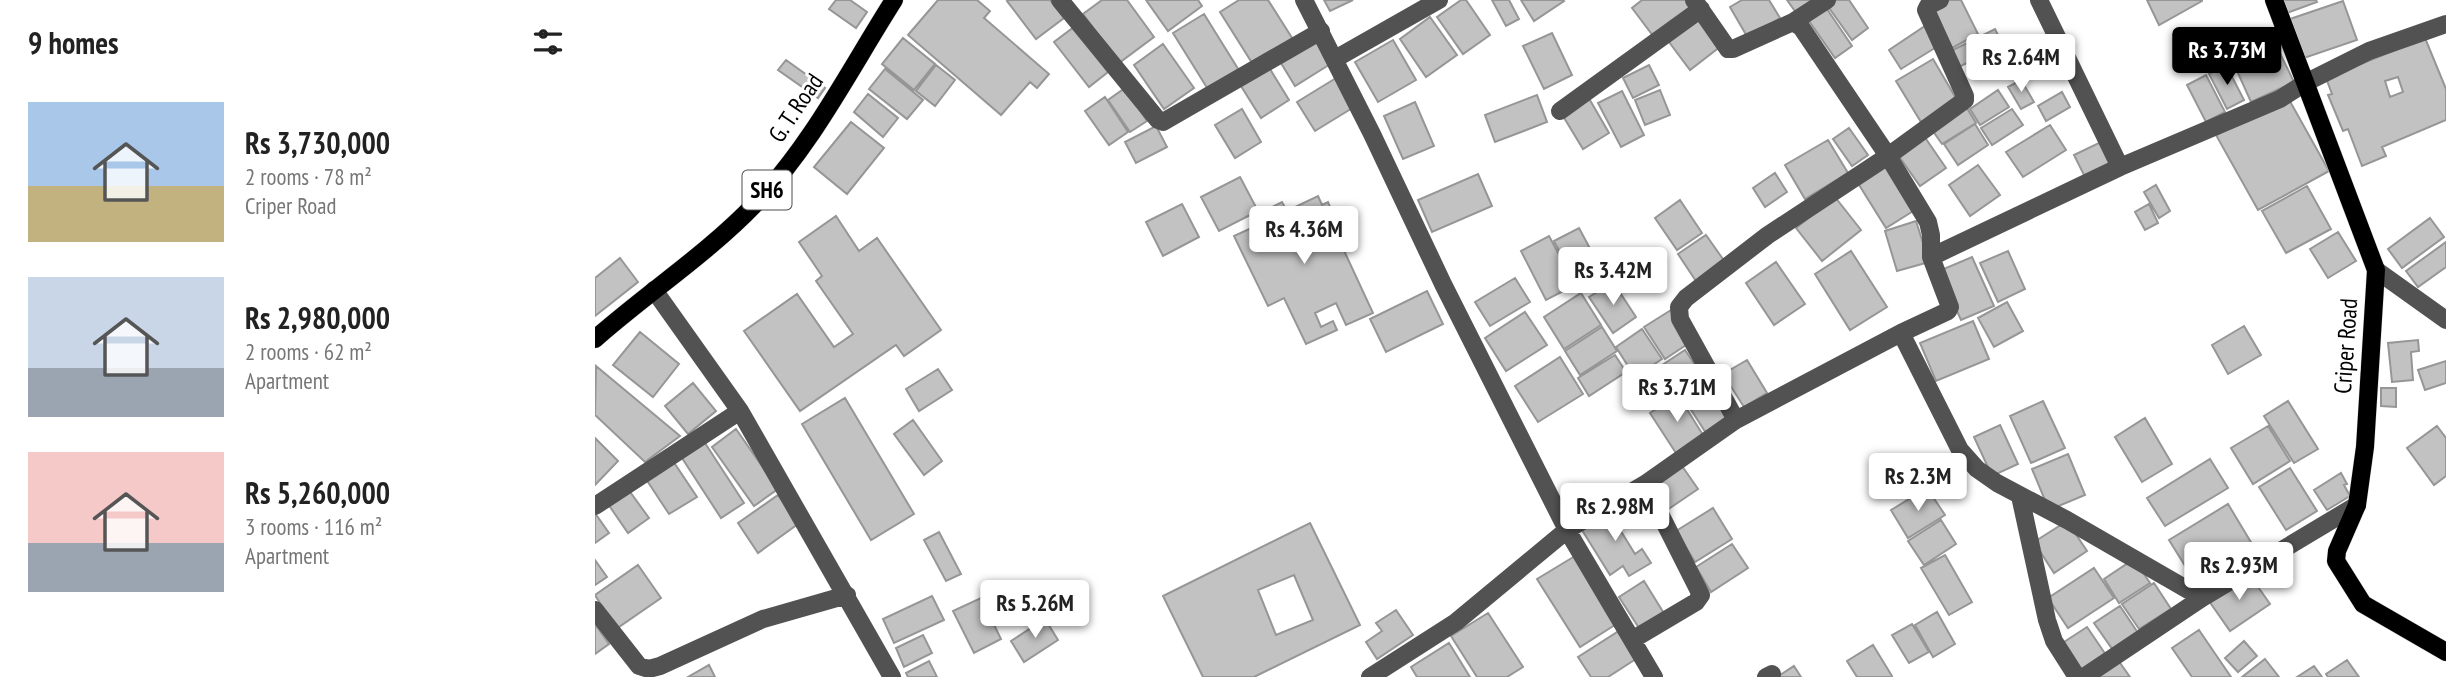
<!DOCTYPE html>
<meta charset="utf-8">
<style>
:root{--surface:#fff;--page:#f2f2f2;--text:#222;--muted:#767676;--accent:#000}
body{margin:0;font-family:"PT Sans Narrow",sans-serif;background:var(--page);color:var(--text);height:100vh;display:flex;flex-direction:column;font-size:26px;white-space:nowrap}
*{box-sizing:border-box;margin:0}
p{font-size:23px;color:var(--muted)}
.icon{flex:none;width:38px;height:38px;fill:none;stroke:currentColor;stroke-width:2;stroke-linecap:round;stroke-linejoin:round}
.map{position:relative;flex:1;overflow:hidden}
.drawer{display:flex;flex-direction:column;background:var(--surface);width:595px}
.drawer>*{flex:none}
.price{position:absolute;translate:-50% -60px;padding:0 16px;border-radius:7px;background:#fff;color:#222;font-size:23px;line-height:46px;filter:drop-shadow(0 2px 4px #0008)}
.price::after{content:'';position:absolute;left:50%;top:42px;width:21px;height:16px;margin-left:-10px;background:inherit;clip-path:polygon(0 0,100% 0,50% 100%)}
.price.active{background:var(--accent);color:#fff}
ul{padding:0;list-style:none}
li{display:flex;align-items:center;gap:21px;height:175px;padding:0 28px}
li span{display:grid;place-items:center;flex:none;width:196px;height:140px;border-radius:0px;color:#555}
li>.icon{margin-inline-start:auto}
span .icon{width:84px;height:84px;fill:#fffc;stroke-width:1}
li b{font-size:30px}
h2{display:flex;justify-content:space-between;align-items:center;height:84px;padding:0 28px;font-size:30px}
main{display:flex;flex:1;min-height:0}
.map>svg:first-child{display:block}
</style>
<main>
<section class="drawer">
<h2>9 homes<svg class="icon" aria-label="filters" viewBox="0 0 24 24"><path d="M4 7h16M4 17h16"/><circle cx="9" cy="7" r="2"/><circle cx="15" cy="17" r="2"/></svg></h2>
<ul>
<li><span style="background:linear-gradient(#a9c7e8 60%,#c2b280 0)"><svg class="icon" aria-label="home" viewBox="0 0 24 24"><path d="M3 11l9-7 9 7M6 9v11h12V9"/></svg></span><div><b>Rs 3,730,000</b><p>2 rooms · 78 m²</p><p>Criper Road</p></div></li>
<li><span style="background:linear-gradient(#c9d6e8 65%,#9aa5b1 0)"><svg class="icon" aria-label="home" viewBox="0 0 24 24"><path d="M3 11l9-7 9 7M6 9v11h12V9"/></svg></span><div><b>Rs 2,980,000</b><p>2 rooms · 62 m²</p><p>Apartment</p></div></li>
<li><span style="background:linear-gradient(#f6c9c9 65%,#9aa5b1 0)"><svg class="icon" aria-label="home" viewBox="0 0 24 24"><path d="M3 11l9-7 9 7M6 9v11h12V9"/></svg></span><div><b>Rs 5,260,000</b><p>3 rooms · 116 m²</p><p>Apartment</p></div></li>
</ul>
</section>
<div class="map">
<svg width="1851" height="677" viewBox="0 0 1851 677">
<rect width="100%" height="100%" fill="#fff"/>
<path fill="#c2c2c2" stroke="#969696" stroke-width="2" fill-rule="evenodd" d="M241,0H255L272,12L261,28L234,9Z
M343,0H382L395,11L389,18L454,74L442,88L435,82L406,115L313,35Z
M414,0H455L469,18L441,39L412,1Z
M507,0H532L559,37L524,63L488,14Z
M551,0H603L607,6L573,31Z
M644,0H673L699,41L659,66L625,12Z
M729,0H758L735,11Z
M866,0H871L895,35L868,54L842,17Z
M897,0H914L924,19L911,26Z
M926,0H968L969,1L939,21Z
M1047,0H1091L1097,9L1059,37L1037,8Z
M1147,0H1174L1185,18L1153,38L1135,7Z
M1192,0H1223L1202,14Z
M1240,0H1254L1273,28L1257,40L1232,5Z
M1349,0H1366L1383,34L1357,48L1337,6Z
M1552,0H1607V1L1564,25Z
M1687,0H1721L1722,2L1692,13Z
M1748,1L1762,40L1706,59L1692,20Z
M1232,9L1257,46L1240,58L1214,21Z
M609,14L645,72L614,91L578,33Z
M1102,14L1126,46L1095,70L1071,38Z
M835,17L862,55L831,77L805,39Z
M1330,26L1343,46L1306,69L1294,50Z
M479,27L513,72L494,87L459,42Z
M1400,29L1408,45L1364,67L1356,51Z
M957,33L977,75L949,89L928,46Z
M308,38L340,64L319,90L287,64Z
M1830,38L1851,89V120L1787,147L1791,156L1767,166L1753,129L1748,131L1733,95L1737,94L1731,78ZM1803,77L1808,92L1795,97L1790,81Z
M723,40L737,63L700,86L686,63Z
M798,40L821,80L783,102L760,62Z
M1680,43L1699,82L1656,102L1638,62Z
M568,44L599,88L569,109L539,65Z
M1410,48L1419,61L1400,75L1396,69L1405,63L1399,56Z
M1338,59L1362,100L1326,122L1301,81Z
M191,60L230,88L223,98L183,70Z
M341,65L360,80L340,106L321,91Z
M1054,65L1064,85L1038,98L1028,78Z
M1631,65L1649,100L1632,109L1614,74Z
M290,69L328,100L312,119L274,89Z
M675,69L694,100L666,118L646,86Z
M1611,75L1630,112L1611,122L1592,85Z
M741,78L759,107L720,131L702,102Z
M1426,80L1439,102L1426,109L1413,87Z
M530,88L552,121L535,132L513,100Z
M1065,90L1075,115L1050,125L1040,100Z
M1403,90L1414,107L1385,125L1375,109Z
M1027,91L1049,135L1026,147L1003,103Z
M1467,92L1475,107L1451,121L1443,106Z
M273,94L303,118L288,137L259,112Z
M942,95L952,122L900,142L890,115Z
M992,95L1014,133L988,149L965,111Z
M1692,96L1734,171L1663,210L1621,135Z
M510,97L533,132L514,145L490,111Z
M820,102L839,146L808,159L789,116Z
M1370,105L1381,123L1347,144L1335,127Z
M647,109L666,142L640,158L620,125Z
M1417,109L1428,125L1397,145L1386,128Z
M256,122L289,148L252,194L219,167Z
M1380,124L1393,145L1363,165L1349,144Z
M1455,125L1471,150L1428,177L1411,152Z
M561,126L572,147L541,163L530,142Z
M1254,128L1273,155L1257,166L1238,139Z
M1329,136L1351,168L1325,186L1303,155Z
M1233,140L1253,173L1210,199L1190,165Z
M1508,141L1520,165L1491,179L1479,155Z
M1293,161L1323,208L1291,228L1261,180Z
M1383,165L1405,195L1375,216L1354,185Z
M1180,173L1192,192L1170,207L1158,188Z
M883,174L897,206L837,232L823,200Z
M645,177L663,211L624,231L606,197Z
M1561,185L1575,211L1564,218L1549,192Z
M1712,186L1736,229L1691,253L1667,211Z
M723,196L727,205L733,202L738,214L733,217L738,226L743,224L751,239L745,242L778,313L751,325L741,303L720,313L726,327L738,321L742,330L711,344L689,298L673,306L639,236L674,220L669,211L687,202L692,211Z
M1240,197L1266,230L1227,261L1201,228Z
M1085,200L1107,233L1082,250L1060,218Z
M587,204L604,237L568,256L551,222Z
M1554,204L1563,223L1550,230L1540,212Z
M241,216L264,251L282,238L346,330L309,356L301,345L205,411L149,331L202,294L239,347L258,334L221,281L227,276L204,242Z
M1835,218L1849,237L1807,268L1793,249Z
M1321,221L1334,262L1302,271L1290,231Z
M984,228L1008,273L983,287L959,241Z
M1743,232L1761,261L1733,278L1715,249Z
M1111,235L1130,262L1101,281L1083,254Z
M954,236L980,285L951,300L926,251Z
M1851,242V267L1823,287L1811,271Z
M1256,251L1292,307L1255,330L1220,274Z
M1413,251L1430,289L1403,302L1385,263Z
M1377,257L1399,306L1366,320L1344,271Z
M25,258L43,282L0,316V278Z
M1181,262L1210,304L1179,325L1151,283Z
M920,278L935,302L895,326L880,302Z
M1018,282L1041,317L1018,333L994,297Z
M832,291L848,324L791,352L775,319Z
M986,293L1006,325L969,349L949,317Z
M1412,302L1428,331L1399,347L1383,318Z
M1076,310L1097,341L1070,359L1049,327Z
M930,312L952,345L911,371L890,338Z
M1378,321L1394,359L1341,381L1325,343Z
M1649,326L1666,355L1633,374L1617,345Z
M1007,327L1022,351L985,375L970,351Z
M1047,329L1067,359L1040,377L1021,347Z
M45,332L84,364L58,397L18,365Z
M1823,340L1824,351L1816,352L1818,380L1797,382L1793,343Z
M1090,350L1106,374L1068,399L1052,375Z
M1020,355L1031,372L994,396L983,378Z
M965,357L988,394L943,422L920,386Z
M1152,360L1172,393L1149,407L1128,374Z
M1851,361V383L1830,390L1823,370Z
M1,366L85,436L50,462L0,415Z
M343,369L357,390L324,411L311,389Z
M1112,377L1137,416L1111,433L1086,394Z
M98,383L121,411L93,434L70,406Z
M1786,388H1801V407L1786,406Z
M1083,395L1108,435L1081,453L1055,413Z
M250,398L319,514L276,540L207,424Z
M1448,401L1470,448L1436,463L1415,416Z
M1693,401L1723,449L1699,463L1669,416Z
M1550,418L1577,464L1547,482L1520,437Z
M318,420L347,461L329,475L299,434Z
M1405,425L1423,464L1397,476L1379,437Z
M1673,426L1695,461L1658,484L1636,448Z
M1842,426L1851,438V476L1839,485L1812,448Z
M141,429L183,489L159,506L117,447Z
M0,438L23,461L0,485Z
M110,443L149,503L126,518L87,458Z
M1473,454L1490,495L1454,510L1437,469Z
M1615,459L1633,488L1570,526L1552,498Z
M78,461L102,497L74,514L51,479Z
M1087,466L1103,489L1072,510L1056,486Z
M1695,468L1722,511L1691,530L1664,487Z
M1746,473L1752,484L1749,485L1755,496L1732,510L1719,490Z
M1332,488L1350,515L1313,538L1296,510Z
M33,489L54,518L33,533L13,504Z
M183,495L203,524L163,553L143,523Z
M1028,504L1038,520L1024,528L1040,554L1047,549L1056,563L1034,576L1028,566L1015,575L987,530Z
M1633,504L1657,544L1599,580L1574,540Z
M1118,508L1137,539L1100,562L1081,531Z
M0,513L14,533L0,543Z
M1346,520L1361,544L1329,565L1313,541Z
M1472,521L1492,551L1459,573L1439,542Z
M715,523L765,625L659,677H608L568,596ZM699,575L718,620L681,635L663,590Z
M344,532L366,574L351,581L329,540Z
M1137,544L1153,568L1116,592L1101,567Z
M1350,555L1377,602L1354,615L1326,568Z
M980,556L1023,623L985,647L942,579Z
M1539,559L1555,583L1524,603L1509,579Z
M0,560L12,577L0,585Z
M43,565L66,598L21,629L0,595Z
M1499,568L1519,598L1473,628L1453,598Z
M1654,574L1675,604L1635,631L1614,601Z
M1049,581L1070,615L1046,631L1024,597Z
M1559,583L1576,609L1544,629L1527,604Z
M337,596L349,620L299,643L288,619Z
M386,598L406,639L379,653L358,611Z
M1525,606L1543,633L1518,650L1499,623Z
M801,610L818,635L782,659L771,642L787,631L781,623Z
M1342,612L1360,644L1338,657L1320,625Z
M893,613L928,667L912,677H882L856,636Z
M450,619L463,640L429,662L416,641Z
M0,624L14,644L0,654Z
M1317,624L1334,652L1314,663L1297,635Z
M1492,627L1511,655L1485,672L1466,644Z
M1027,629L1044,657L1013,677H996L983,657Z
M1604,630L1636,677H1597L1577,648Z
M328,635L337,653L309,667L301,648Z
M1649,641L1662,656L1643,672L1630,658Z
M854,643L875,677H822L816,667Z
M1278,645L1297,676L1295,677H1262L1252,661Z
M1670,659L1684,677H1647Z
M1523,660L1535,677H1498Z
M1752,660L1764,677H1733L1731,674Z
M334,661L342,677H313L311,673Z
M114,665L120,677H93Z
M1199,666L1206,677H1182Z
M1719,666L1727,677H1702Z"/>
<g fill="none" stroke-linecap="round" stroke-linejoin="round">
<defs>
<path id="major" d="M1679,0L1781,270L1770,447L1762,505L1742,551L1741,561L1768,604L1851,652
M0,339C52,293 112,254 160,204C217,145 255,69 299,0"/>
</defs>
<use href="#major" stroke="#dbdbdb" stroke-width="19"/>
<path stroke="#525252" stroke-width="18" d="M465,0L563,120L568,122L726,31
M709,0L777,134L848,284L972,530L1059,677
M1099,0L1133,49H1138L1198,22L1206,27L1293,156L1333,222L1336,235V257
M1444,0L1525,167
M1198,22L1232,0
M740,59L844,0
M965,111L1106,9
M1781,270L1851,320
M59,290L145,411L297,677
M1306,333L1365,450L1382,469L1402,483L1472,520L1607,598
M1141,420L1085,319L1084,307L1091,298L1173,235L1293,156L1370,100V96L1331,10L1333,6L1345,0
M1425,496L1452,620L1459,641L1482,677
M0,506L145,411
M0,610L44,666L54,669L65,666L168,619L252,595
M1037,640L1101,602L1106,595L1050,484
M775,677L861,622L972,530L1050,484L1141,420L1306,333L1353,311L1355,307L1336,257L1525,167L1685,99L1710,83L1774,51L1851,24
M1171,677L1177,674
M1489,677L1607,598L1762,505"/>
<use href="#major" stroke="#000" stroke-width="18"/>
</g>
<g text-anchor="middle" stroke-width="6" stroke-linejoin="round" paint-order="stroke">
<rect fill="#fff" stroke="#4c4c4c" stroke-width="2" x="147.5" y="170.5" width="49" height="39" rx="5"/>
<g font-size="23" font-weight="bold" fill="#000">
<text x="172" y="198">SH6</text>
</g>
<g font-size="24" fill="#000" stroke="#fff">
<text transform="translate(201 108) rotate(-56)" y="8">G. T. Road</text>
<text transform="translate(1751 346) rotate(-86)" y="8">Criper Road</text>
</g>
</g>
</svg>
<b class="price active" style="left:1632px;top:87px">Rs 3.73M</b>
<b class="price" style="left:1426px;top:94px">Rs 2.64M</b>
<b class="price" style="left:709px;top:266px">Rs 4.36M</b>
<b class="price" style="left:1018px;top:307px">Rs 3.42M</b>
<b class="price" style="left:1082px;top:424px">Rs 3.71M</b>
<b class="price" style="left:1323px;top:513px">Rs 2.3M</b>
<b class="price" style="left:1020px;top:543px">Rs 2.98M</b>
<b class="price" style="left:1644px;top:602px">Rs 2.93M</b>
<b class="price" style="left:440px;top:640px">Rs 5.26M</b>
</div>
</main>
